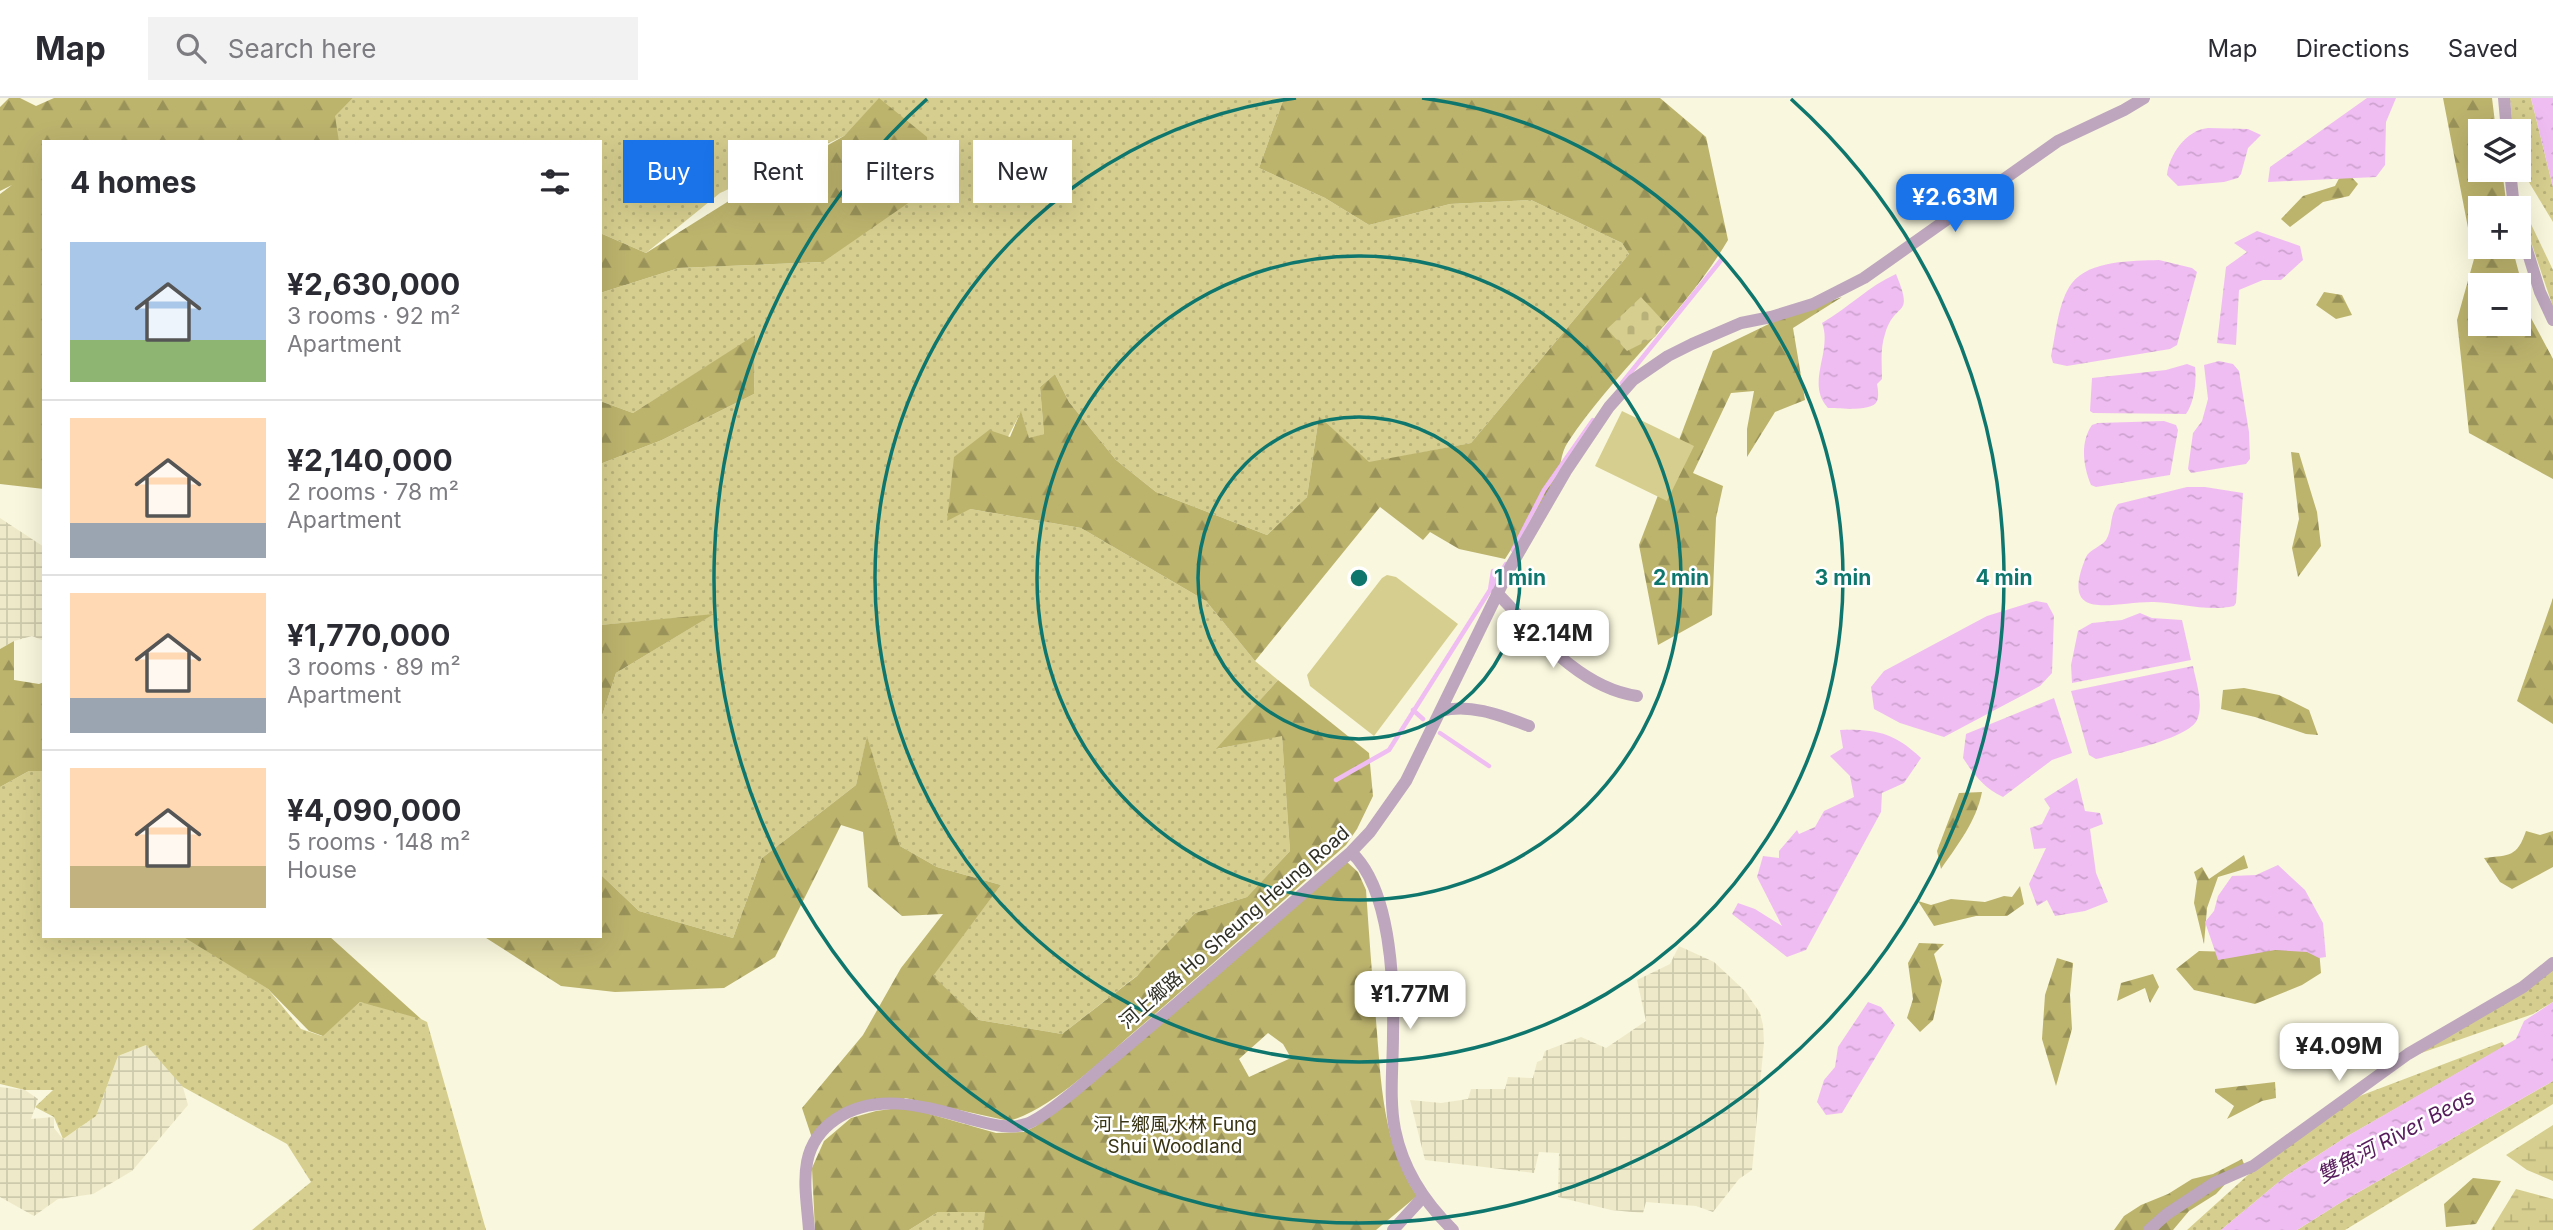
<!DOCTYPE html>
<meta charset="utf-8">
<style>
:root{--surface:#fff;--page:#f2f2f3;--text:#2b2b33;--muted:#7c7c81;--line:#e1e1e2;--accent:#1a73e8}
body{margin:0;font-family:Inter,"Noto Sans SC",sans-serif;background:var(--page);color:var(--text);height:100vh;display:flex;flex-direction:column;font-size:26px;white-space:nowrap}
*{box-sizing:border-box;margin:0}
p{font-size:23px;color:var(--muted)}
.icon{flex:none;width:38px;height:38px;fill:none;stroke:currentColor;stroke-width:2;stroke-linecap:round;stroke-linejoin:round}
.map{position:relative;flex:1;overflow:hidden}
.panel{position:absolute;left:42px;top:42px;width:560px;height:798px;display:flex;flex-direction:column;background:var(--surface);border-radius:0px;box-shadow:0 7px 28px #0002}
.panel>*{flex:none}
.hud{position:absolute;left:623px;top:42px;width:665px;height:63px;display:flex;gap:14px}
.fabs{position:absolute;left:2468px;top:21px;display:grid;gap:14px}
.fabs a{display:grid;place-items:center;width:63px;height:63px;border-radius:0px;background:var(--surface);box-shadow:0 7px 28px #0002;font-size:35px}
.price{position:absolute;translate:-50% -60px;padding:0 16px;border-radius:14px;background:#fff;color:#222;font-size:23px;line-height:46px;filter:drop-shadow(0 2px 4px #0008)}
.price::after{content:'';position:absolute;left:50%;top:42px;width:21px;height:16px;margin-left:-10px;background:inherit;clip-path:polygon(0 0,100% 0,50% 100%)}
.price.active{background:var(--accent);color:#fff}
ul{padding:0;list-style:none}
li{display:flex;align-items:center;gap:21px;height:175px;padding:0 28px}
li+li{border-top:2px solid var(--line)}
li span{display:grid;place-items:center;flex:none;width:196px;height:140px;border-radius:0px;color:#555}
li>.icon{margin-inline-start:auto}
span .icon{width:84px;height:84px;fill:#fffc;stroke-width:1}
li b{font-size:30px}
h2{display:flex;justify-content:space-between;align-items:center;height:84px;padding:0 28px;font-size:30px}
.pill{padding:0 24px;border-radius:0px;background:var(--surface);box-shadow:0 7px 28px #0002;font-size:24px;line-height:63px}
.pill.active{background:var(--accent);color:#fff}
header{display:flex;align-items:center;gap:42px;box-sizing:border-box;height:98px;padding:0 35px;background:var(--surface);border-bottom:2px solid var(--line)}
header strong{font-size:33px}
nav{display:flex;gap:38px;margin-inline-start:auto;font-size:24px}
.search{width:490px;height:63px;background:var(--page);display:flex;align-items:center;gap:18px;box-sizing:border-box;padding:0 24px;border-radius:0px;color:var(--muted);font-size:26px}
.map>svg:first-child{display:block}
</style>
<header>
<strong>Map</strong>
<div class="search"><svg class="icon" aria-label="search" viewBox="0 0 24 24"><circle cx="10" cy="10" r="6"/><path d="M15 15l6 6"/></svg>Search here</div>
<nav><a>Map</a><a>Directions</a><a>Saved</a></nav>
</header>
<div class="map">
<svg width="2553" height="1132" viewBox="0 0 2553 1132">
<defs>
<pattern id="industrial-grid" width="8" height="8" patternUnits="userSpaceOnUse" patternTransform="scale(1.75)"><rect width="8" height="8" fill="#eeeac9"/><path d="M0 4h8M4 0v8" fill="none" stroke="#cdc9ac"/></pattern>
<pattern id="grass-dots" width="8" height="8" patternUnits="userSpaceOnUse" patternTransform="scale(1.75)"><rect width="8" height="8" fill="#d6ce8e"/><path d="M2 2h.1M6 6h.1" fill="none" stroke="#b8b17a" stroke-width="1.8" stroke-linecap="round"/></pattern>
<pattern id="forest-firs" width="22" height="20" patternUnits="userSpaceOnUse" patternTransform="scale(1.75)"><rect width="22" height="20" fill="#bcb36d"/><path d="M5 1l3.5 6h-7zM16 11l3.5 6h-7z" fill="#999259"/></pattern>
<pattern id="wetland-marsh" width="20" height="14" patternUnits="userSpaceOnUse" patternTransform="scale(1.75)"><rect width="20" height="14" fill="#d6ce8e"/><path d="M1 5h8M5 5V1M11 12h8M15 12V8" fill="none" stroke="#b8b17a"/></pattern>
<pattern id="cemetery-stones" width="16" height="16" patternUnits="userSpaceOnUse" patternTransform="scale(1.75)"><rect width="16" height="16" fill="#d6ce8e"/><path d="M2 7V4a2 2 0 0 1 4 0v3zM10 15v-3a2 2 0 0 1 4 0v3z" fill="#b8b17a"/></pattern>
<pattern id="water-ripples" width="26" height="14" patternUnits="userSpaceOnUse" patternTransform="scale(1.75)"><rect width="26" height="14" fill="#f0bdf3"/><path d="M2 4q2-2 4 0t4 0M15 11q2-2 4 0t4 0" fill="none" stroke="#cea3d0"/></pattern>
</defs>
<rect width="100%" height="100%" fill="#f9f7dd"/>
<path fill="url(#industrial-grid)" d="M0,420L44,449V543L32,538L14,543L0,551Z
M1679,848L1714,864L1745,893L1760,915L1763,927L1764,944L1752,1072L1739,1081L1713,1114L1696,1108L1646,1104L1643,1115L1611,1112L1558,1099L1559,1055L1539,1054L1534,1075L1425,1062L1410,1002L1441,1005L1468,1001L1471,991H1505L1508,979L1533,980L1537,964L1542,962L1545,953L1581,939L1606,950L1646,923L1637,882L1670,866Z
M146,947L178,972L188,1007L132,1073L93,1096L58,1101L34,1118L0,1099V989L25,992L38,1001L31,1021L54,1019V1030L63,1041L96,1018L118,958Z"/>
<path fill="url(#grass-dots)" d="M353,0H1284L1259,70L1325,100L1369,127L1450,106L1531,102L1622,145L1629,156L1471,345L1369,365L1319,318L1307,399L1267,437L1156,394L1116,362L1069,304L1055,276L1040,289L1044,336L1029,341L1021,314L970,411L1081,430L1206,503L1255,563L1278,582L1217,651L1282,637L1290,753L1247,799L1195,815L1143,873L1062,936L979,922L932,878L1001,787L937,769L900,748L867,639L856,687L762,760L733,840L639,813L600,776V624L616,575L712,517L600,527V366L662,342L754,296L755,238L633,315L600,303V195L679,170L823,164L879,1L844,38L720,95L646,155L600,135V44H334L328,24Z
M2510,0H2531L2553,89V124L2518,66V33H2513Z
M2518,99L2553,172V209L2523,120Z
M29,673H44V838H187L268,891L301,931L322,938L360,904L405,913L427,924L486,1132H252L311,1084L287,1046L183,989L146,947L118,958L96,1018L63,1041L54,1019L35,1009L53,992H25L0,986V689Z
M2553,871V904L2533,916L2407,960Z
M2502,944L2505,948L2346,1039L2286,1078L2221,1132H2187L2269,1058L2357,999Z
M2553,983V1006L2345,1132H2297L2343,1103Z
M938,1114H986L983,1132H909Z"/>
<path fill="url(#forest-firs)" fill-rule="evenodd" d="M9,0H20L36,8L54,0H353L335,18L339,44H44V391L0,386V96L12,87L0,93V9Z
M879,0L927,39L930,90L823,164L679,170L600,195V135L646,155L732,101L844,38Z
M1284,0H1660L1706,39L1728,142C1684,217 1616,272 1568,344C1560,355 1561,372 1555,384C1542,411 1521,436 1505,461L1459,451L1430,434L1423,442L1380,409L1255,563L1206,503L1081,430L970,411L947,423L954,359L989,332L1010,339L1021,313L1029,340L1044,336L1040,289L1055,276L1069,304L1116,362L1156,394L1267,437L1307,399L1319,318L1369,364L1471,345L1629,156L1622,145L1531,102L1450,106L1369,127L1325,100L1259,70Z
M2443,0H2492L2496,33H2480V72H2502L2507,110H2480V149H2512L2531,220L2553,261V381L2469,335L2457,222L2474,161ZM2480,187H2518V226H2480Z
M2344,71L2358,86L2349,98L2323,104L2290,129L2281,121L2303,98L2335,88Z
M2324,194L2342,197L2352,217L2336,221L2316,207Z
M1842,199L1793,230L1805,302L1775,314L1747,359V331L1754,293L1731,295L1693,375L1723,388L1716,420L1712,517L1658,547L1639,447L1713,253L1775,223Z
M755,237L754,296L662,342L600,366V303L633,315Z
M2291,354L2299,355L2317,414L2321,448L2298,479L2292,450L2299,421Z
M2553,500V626L2517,603Z
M714,516L616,575L600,624V527Z
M14,543V582L39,586L44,584V673H29L0,689V551Z
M1278,582L1369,655L1373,698L1357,731L1346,747C1275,809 1206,873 1134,934C1101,963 1050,1012 1009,1023L905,1000L901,1004L847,1014L813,1043L802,1010L863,937L901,870L943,816L902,818L868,789L863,734L841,727L775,859L724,890L615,894L561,888L483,838H600V776L639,813L733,840L762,760L856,687L867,638L900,748L937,769L1001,787L933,878L979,922L1062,936L1137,878L1195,815L1247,799L1290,753L1282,638L1216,651Z
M2244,590L2279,597L2309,612L2318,637L2306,636L2255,619L2221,611L2223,592Z
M1982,694C1976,724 1958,746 1941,771L1937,753L1959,695Z
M2526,733L2540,737L2553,733V769L2512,791L2500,784L2484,760C2510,757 2517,759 2526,733Z
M2244,757L2248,770L2218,779L2207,810L2204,846L2194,805L2197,783L2194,774L2202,769L2209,781Z
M1347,764L1358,774L1366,792C1369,835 1372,879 1376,922C1381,983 1382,1045 1417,1098L1376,1132H983L985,1114H938L909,1132H815L812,1070L824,1043L851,1020L876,1013L905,1009L996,1035L1024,1034L1036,1028ZM1268,935L1283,946L1291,960L1249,979L1239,961Z
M2020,788L2024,806L2007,818H1976L1934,828L1918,803L1931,807L1951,801L1985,804L2004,798L2012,799Z
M182,838H329L421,921L360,904L323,938L309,933L268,891Z
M1919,845L1944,846L1934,856L1942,883L1933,922L1920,934L1907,920L1913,901L1908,865Z
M2264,848L2319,852L2321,875L2302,887L2255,906L2194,892L2176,871L2199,853L2231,854Z
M2057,860L2073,865L2070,897L2072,931L2056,988L2042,941L2045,897Z
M2153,876L2159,889L2150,905L2145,890L2117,903L2121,885Z
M2275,984L2276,1000L2262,1003L2227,1021L2234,1008L2215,994V991Z
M2242,1061L2244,1066L2216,1096L2189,1113L2173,1132H2114L2124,1118L2141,1107L2168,1096L2192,1081L2213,1076Z
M2473,1080L2501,1083L2476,1126L2446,1129L2444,1106Z"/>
<path fill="url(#wetland-marsh)" d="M2553,1027V1083L2527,1072L2506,1057Z
M2516,1091L2553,1101V1132H2491Z"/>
<path fill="url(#cemetery-stones)" d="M1641,199L1665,225L1655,239L1627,253L1607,231Z"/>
<path fill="#d6ce8e" d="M1622,313L1694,348L1667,403L1595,368Z
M1387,477L1396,479L1458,526L1374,638L1310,588L1307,577L1382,480Z"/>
<path fill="url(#water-ripples)" d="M2367,0H2396L2386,24L2385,67L2376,79L2268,84L2270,69Z
M2531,0H2553V89L2533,8Z
M2208,30L2248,31L2261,37L2248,50L2241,76L2238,80L2224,84L2178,88L2167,77C2169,57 2186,32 2208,30Z
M2257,133L2300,148L2303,162L2281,182H2263L2239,192L2236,247L2217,245L2226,169L2247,154L2234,145Z
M2159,162L2192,170L2197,174L2177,247L2170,251L2067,268L2053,265L2051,258C2056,236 2058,203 2072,185C2090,162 2132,163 2159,162Z
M1896,176C1915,222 1895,201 1885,236C1880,251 1882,266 1882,281L1877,286C1878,291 1879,298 1877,303C1873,314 1839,310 1828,310C1805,285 1833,253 1822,225C1848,210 1869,188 1896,176Z
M2219,263L2233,266L2239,273L2249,334L2250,361L2246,366L2191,375L2188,371L2193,335L2202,323L2208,301L2204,267Z
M2187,266L2195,269C2197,283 2194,305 2186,316L2093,315L2090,313L2092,280L2166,272Z
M2164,323L2176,327L2178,332L2170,377L2096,389L2091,387C2083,368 2080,344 2092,327L2098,325Z
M2187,389H2205L2243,395L2236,505L2234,508C2207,514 2181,505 2154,504C2114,503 2058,527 2086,459C2090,451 2101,449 2106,442C2113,431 2109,417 2118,406Z
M2036,503L2047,505L2054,518L2052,575L2040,588L1944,639L1900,625L1874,611L1871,589L1884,573L1987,518Z
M2140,515L2152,520L2182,522L2191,562L2072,585L2071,567L2078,533L2092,525L2122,522Z
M2193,568C2196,584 2204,606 2197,622C2188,641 2121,654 2101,660L2096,661L2089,657L2071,593Z
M2054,600L2072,655L2052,662L2003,699C1984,690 1975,678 1963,660L1966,636Z
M1840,632C1877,631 1894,635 1921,660L1904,685L1882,695L1881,714L1806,852L1787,859L1732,816L1738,805L1755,811L1782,828L1757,779L1763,758L1779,760V753L1797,732L1799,736L1815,729L1824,713L1854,699L1850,678L1830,658L1843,650Z
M2077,680L2085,713L2100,715L2103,726L2090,731L2096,775L2108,804L2085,813L2055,818L2047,802L2037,808L2029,786L2046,750L2034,751L2030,730L2042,726L2050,710L2044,701Z
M2278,767L2305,792L2323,825L2326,859L2319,860L2307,854L2275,852L2218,862L2205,824L2214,813L2218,798L2232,778L2256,777Z
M1868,904L1881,909L1895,927L1842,1015L1826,1017L1817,1004L1824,982L1835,969L1838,949Z
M2553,904V983L2343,1103L2297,1132H2221L2286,1078L2346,1039L2516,941L2524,923Z"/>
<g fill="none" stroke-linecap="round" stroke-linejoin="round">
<path stroke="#f0bdf3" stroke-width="4.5" d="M1622,285L1722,161
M1513,452L1544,392L1593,322
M1490,492L1506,466
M1413,612L1423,621
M1440,635L1489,668
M1336,682L1389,652L1490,492L1493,473"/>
<path stroke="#bda6be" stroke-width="12" d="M2504,0L2507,33
M2510,72L2514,110
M2518,123L2540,194L2553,222
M1497,495C1536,535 1579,590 1637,598
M1441,613C1470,605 1502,618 1529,628
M1351,754C1391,791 1394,885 1393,937C1393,968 1389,1001 1395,1032C1403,1071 1425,1105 1453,1132
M809,1132C806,1090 795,1049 836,1021C878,992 929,1010 974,1022C990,1026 1009,1032 1026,1026C1045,1020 1089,981 1106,966C1189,897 1269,824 1351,754L1370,734L1406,683L1511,468L1566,373L1609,309L1633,282L1668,258L1692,246L1741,225L1771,219L1813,206L1864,180L2058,43L2124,12L2144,0
M1393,1132L1424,1098
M2149,1132L2167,1116L2214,1085L2253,1068L2408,956L2523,889L2553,865"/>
</g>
<g fill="none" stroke="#0f766e" stroke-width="3.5">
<circle cx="1359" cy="480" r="161"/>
<circle cx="1359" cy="480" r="322"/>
<path d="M1422 0A484 484 0 1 1 1296 0"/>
<path d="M1791 1A645 645 0 1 1 927 1"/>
</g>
<g text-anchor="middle" stroke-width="5" stroke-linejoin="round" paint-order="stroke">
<g font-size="19" fill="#313026" stroke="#fff">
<text transform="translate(1234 829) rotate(-41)" y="7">河上鄉路 Ho Sheung Heung Road</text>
</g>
<g font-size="19" fill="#383414" stroke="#fff">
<text x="1175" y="1033">河上鄉風水林 Fung<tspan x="1175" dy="22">Shui Woodland</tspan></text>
</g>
<g font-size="21" font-style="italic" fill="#571c5c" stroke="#fff">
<text transform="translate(2396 1038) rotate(-28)" y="7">雙魚河 River Beas</text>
</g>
</g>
<circle cx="1359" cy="480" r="10" fill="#0f766e" stroke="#fff" stroke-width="3.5"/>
<g font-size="21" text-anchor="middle" font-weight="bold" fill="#0f766e" stroke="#fff" stroke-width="5" stroke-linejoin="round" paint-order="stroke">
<text x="1520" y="487">1 min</text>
<text x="1681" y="487">2 min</text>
<text x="1843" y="487">3 min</text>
<text x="2004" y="487">4 min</text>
</g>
</svg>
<div class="fabs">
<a><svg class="icon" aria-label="layers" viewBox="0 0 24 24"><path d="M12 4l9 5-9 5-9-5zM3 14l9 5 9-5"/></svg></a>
<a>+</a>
<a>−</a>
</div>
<b class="price active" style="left:1955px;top:136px">¥2.63M</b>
<b class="price" style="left:1553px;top:572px">¥2.14M</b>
<b class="price" style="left:1410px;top:933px">¥1.77M</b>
<b class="price" style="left:2339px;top:985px">¥4.09M</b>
<div class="hud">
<a class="pill active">Buy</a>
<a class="pill">Rent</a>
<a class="pill">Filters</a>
<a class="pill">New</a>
</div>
<section class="panel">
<h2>4 homes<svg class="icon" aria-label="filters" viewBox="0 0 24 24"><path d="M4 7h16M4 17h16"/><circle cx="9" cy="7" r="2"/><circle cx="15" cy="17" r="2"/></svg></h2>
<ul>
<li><span style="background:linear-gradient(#a9c7e8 70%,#8fb573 0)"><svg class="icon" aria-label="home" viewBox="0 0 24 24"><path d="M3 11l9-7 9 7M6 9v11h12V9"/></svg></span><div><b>¥2,630,000</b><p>3 rooms · 92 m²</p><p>Apartment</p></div></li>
<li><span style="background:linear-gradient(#ffd9b3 75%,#9aa5b1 0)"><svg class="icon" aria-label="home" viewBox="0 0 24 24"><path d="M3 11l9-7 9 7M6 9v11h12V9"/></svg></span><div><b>¥2,140,000</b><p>2 rooms · 78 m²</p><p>Apartment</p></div></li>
<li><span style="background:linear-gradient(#ffd9b3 75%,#9aa5b1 0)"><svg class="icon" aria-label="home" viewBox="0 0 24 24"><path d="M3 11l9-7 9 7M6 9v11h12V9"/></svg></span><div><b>¥1,770,000</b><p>3 rooms · 89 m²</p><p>Apartment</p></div></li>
<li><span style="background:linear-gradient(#ffd9b3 70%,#c2b280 0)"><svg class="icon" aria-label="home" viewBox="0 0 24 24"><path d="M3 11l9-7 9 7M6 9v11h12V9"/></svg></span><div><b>¥4,090,000</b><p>5 rooms · 148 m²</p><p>House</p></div></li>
</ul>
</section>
</div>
